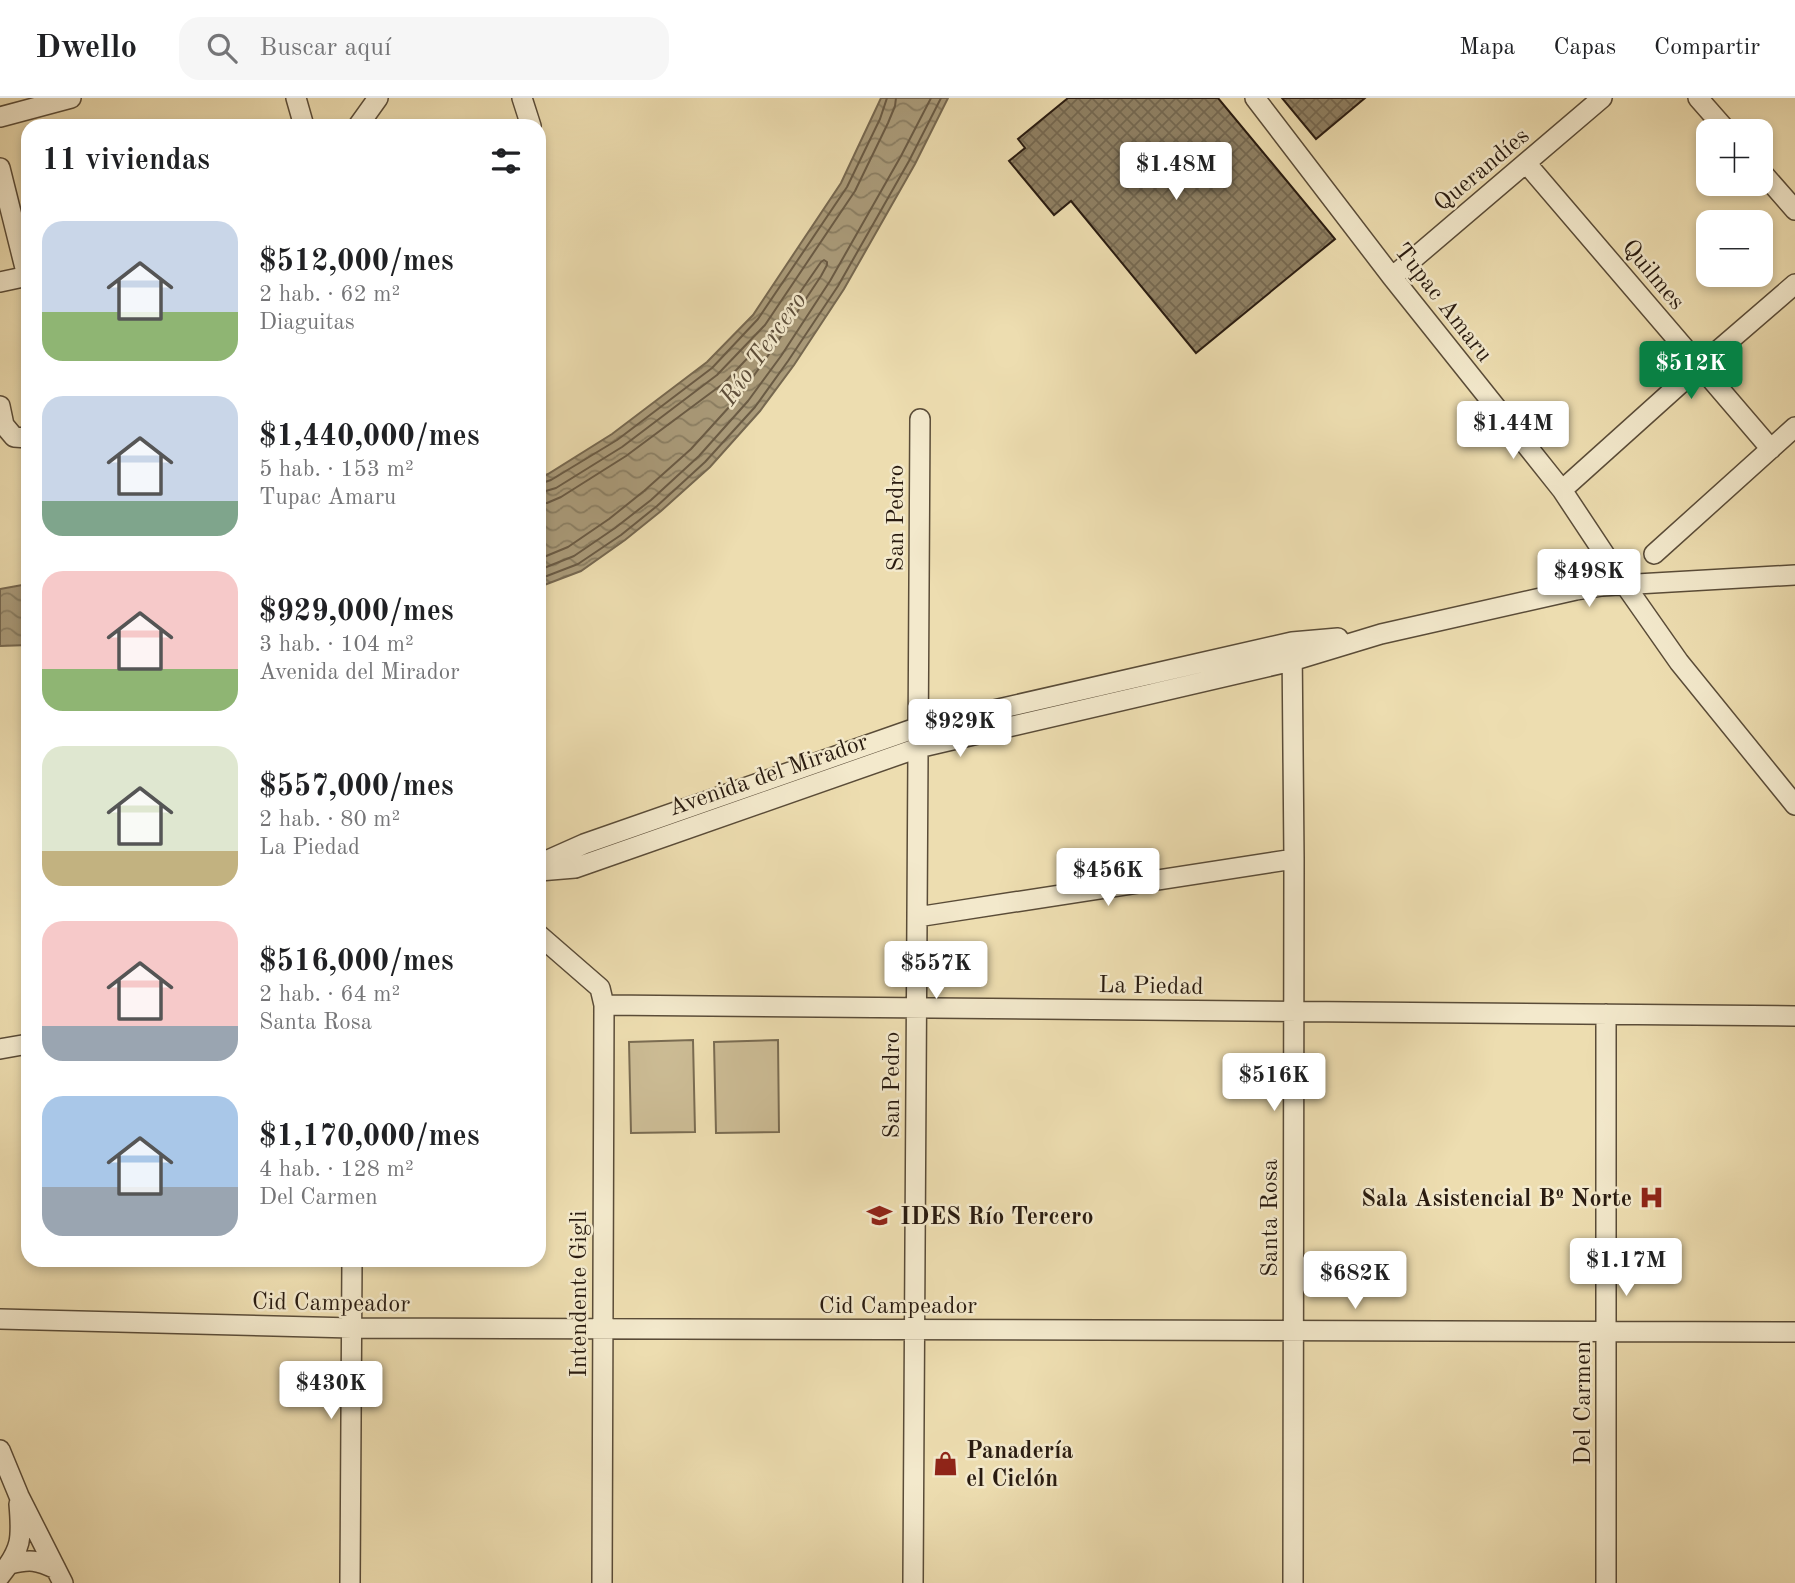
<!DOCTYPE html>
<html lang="es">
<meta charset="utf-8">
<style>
:root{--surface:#fff;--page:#f6f6f6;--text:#202124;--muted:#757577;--line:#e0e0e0;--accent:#0b8043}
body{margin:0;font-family:"Old Standard TT",serif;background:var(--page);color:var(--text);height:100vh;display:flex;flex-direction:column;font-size:26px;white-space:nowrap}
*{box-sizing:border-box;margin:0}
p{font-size:23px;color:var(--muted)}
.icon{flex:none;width:38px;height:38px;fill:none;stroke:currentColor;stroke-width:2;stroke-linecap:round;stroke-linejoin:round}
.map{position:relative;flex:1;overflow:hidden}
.sheet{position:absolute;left:21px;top:21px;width:525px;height:1148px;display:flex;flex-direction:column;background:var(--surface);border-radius:21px;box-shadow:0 4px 10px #0003}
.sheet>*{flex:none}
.buttons{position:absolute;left:1696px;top:21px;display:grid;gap:14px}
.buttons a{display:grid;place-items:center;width:77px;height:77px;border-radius:14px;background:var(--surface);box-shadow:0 4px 10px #0003;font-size:35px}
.price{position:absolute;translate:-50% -60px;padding:0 16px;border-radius:7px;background:#fff;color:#222;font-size:23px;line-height:46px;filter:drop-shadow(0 2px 4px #0008)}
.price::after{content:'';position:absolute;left:50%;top:42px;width:21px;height:16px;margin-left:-10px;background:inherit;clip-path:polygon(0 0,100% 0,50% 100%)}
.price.current{background:var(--accent);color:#fff}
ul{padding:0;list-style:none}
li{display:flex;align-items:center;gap:21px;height:175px;padding:0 21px}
li span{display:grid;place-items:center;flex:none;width:196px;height:140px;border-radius:21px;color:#555}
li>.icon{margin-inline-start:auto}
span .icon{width:84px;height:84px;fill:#fffc;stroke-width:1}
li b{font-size:30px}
h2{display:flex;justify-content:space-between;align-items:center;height:84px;padding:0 21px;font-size:30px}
header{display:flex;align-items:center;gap:42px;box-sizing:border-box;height:98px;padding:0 35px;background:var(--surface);border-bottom:2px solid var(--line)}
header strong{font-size:33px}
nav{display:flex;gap:38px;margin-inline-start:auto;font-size:24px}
.search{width:490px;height:63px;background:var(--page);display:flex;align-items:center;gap:18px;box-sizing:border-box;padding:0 24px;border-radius:21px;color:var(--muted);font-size:26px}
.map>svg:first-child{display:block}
</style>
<header>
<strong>Dwello</strong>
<div class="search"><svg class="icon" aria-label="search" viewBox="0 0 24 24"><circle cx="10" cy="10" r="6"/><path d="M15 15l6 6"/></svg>Buscar aquí</div>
<nav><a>Mapa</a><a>Capas</a><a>Compartir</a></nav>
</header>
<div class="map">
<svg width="1795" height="1485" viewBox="0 0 1795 1485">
<defs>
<pattern id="water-waves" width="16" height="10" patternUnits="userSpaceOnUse" patternTransform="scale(1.75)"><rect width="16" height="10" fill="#aa9b7a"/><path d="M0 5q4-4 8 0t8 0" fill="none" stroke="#8a7e63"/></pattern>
<pattern id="building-cross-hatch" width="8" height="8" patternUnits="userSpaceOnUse" patternTransform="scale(1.75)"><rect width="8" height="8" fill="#8f8063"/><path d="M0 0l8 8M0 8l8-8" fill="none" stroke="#756850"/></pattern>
</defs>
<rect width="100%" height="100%" fill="#edddb0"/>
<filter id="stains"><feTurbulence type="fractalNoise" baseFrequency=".00286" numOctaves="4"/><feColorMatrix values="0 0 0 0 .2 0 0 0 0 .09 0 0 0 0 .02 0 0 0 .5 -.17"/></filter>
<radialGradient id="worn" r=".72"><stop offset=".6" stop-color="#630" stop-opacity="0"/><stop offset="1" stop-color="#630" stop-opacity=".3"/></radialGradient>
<path fill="#ccbc95" stroke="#7a6c52" stroke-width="2" d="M693,942L695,1034L631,1035L629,944Z
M778,942L779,1034L716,1035L714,944Z"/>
<path fill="url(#water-waves)" stroke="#766850" stroke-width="2" d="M881,0H948L915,66L844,191L794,267L760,313L710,369L661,413L625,442L581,473L539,489V380L548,376L612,336L707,264L753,217L841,85Z
M28,486V547L0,548V491Z"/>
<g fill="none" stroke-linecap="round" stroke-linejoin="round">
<path stroke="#6a5b45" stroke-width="2" d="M539,386L551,382L617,342L712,270L758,221L847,89L880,21L887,0
M539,395L556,390L622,349L717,277L765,227L855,93L888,25L895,8L896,0
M539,405H547L561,399L626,358L724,285L774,232L821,164L824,162L827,164V167L821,178L772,252L740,297L691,351L644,393L609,421L568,449L539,461
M539,472L574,458L615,430L651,402L699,358L748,303L781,258L830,183L901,58L931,0
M539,481L578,466L621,437L657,408L705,364L755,309L788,263L838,188L909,63L941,0"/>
</g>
<path fill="url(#building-cross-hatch)" stroke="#291b10" stroke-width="2" d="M1068,0H1218L1335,141L1196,255L1071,103L1054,117L1009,63L1025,50L1018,41Z
M1282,0H1365L1316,41Z"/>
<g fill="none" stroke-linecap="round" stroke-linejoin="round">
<defs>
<path id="minor" d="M296,0L304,28
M522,0L531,28
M1255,0L1392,179L1562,392L1625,487L1679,564L1795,707
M1698,0L1727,33
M0,19L71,0
M358,28L378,0
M1526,65L1771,351
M0,70L27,178
M1760,72L1795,112
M1392,179L1602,0
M0,184L28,178
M0,308L4,327L14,339L28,340
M1562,392L1700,268L1795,186
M1654,456L1795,329
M1292,544L1294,761L1293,1485
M539,766L584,746L919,629L1292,544L1338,540
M539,773L575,770L918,650L1292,563L1381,536L1576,492L1602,488L1795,477
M917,819L1294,761
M539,837L600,890L604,907L1795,918
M0,951L28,946
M0,1221L352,1230L1795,1234
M0,1352L19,1398L63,1485
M10,1466C30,1461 37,1462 56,1471
M0,1478C22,1451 22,1440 19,1406
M350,1485L352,1162
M602,1485L604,907
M913,1485L920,321
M1606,1485V916"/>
</defs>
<use href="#minor" stroke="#5a4c38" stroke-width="22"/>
<use href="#minor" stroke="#f3e9cc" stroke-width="19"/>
</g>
<defs>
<symbol id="hospital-bare" viewBox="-9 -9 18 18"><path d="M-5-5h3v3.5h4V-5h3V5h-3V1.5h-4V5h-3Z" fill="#8f2418" stroke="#f3e9cc" stroke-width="2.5" paint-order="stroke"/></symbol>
<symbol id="university-bare" viewBox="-9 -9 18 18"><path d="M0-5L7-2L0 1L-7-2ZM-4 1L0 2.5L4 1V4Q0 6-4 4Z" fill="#8f2418" stroke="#f3e9cc" stroke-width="2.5" paint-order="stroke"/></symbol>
<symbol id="shop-bare" viewBox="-9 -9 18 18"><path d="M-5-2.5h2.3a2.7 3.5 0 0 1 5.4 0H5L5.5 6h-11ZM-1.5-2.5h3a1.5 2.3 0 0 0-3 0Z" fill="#8f2418" stroke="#f3e9cc" stroke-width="2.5" paint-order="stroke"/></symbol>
</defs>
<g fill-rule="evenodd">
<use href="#hospital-bare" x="1634" y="1082" width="35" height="35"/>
<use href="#university-bare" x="862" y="1100" width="35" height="35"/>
<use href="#shop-bare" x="928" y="1348" width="35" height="35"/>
</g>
<g text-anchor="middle" stroke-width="5" stroke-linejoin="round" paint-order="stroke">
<g font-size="24" fill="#291b10" stroke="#f3e9cc">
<text transform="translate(1481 71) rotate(-40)" y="8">Querandíes</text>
<text transform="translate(1654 176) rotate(50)" y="8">Quilmes</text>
<text transform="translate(1444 204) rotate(52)" y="8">Tupac Amaru</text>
<text transform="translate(895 420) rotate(-90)" y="8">San Pedro</text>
<text transform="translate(768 676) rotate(-19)" y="8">Avenida del Mirador</text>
<text transform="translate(1151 887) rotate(1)" y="8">La Piedad</text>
<text transform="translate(891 987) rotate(-90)" y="8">San Pedro</text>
<text transform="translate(1269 1120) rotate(-90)" y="8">Santa Rosa</text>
<text transform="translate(578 1196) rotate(-90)" y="8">Intendente Gigli</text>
<text transform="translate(331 1204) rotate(1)" y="8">Cid Campeador</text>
<text x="898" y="1215">Cid Campeador</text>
<text transform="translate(1582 1305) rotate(-90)" y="8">Del Carmen</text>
</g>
<g font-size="24" font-weight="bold" fill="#291b10" stroke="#f3e9cc" text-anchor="start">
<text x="1632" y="1108" text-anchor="end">Sala Asistencial Bº Norte</text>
<text x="900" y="1126">IDES Río Tercero</text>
<text x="966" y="1360">Panadería<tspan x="966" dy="28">el Ciclón</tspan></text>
</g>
<g font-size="26" font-style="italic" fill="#5d4e3a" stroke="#f3e9cc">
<text transform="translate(762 250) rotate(-55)" y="9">Río Tercero</text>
</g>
</g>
<rect width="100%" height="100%" filter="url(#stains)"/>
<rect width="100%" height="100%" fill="url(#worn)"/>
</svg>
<div class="buttons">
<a>+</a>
<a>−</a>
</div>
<b class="price" style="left:1176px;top:104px">$1.48M</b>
<b class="price current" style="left:1691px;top:303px">$512K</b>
<b class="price" style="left:1513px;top:363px">$1.44M</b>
<b class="price" style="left:1589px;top:511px">$498K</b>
<b class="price" style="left:960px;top:661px">$929K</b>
<b class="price" style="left:1108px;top:810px">$456K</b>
<b class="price" style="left:936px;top:903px">$557K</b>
<b class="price" style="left:1274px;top:1015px">$516K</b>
<b class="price" style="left:1626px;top:1200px">$1.17M</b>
<b class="price" style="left:1355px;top:1213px">$682K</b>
<b class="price" style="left:331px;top:1323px">$430K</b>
<section class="sheet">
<h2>11 viviendas<svg class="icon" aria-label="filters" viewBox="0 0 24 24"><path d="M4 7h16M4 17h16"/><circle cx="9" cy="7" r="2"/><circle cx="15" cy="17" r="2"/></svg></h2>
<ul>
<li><span style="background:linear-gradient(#c9d6e8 65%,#8fb573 0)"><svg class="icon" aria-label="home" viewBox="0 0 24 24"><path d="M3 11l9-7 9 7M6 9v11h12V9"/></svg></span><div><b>$512,000/mes</b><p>2 hab. · 62 m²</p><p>Diaguitas</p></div></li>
<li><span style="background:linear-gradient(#c9d6e8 75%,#7fa58c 0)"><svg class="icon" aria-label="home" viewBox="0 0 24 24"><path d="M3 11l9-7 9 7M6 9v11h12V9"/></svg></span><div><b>$1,440,000/mes</b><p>5 hab. · 153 m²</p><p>Tupac Amaru</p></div></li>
<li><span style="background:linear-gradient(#f6c9c9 70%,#8fb573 0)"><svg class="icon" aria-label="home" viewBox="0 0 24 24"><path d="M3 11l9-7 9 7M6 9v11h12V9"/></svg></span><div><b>$929,000/mes</b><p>3 hab. · 104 m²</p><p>Avenida del Mirador</p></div></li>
<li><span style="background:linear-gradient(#dfe7d0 75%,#c2b280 0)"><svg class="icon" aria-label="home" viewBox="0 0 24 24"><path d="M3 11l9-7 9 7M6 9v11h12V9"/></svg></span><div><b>$557,000/mes</b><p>2 hab. · 80 m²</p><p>La Piedad</p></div></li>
<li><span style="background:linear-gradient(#f6c9c9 75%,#9aa5b1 0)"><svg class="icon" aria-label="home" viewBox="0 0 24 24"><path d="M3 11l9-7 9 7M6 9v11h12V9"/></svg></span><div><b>$516,000/mes</b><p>2 hab. · 64 m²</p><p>Santa Rosa</p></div></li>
<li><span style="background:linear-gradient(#a9c7e8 65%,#9aa5b1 0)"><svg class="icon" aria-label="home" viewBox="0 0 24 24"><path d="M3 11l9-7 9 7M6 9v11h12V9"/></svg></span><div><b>$1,170,000/mes</b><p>4 hab. · 128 m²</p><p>Del Carmen</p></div></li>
</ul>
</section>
</div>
